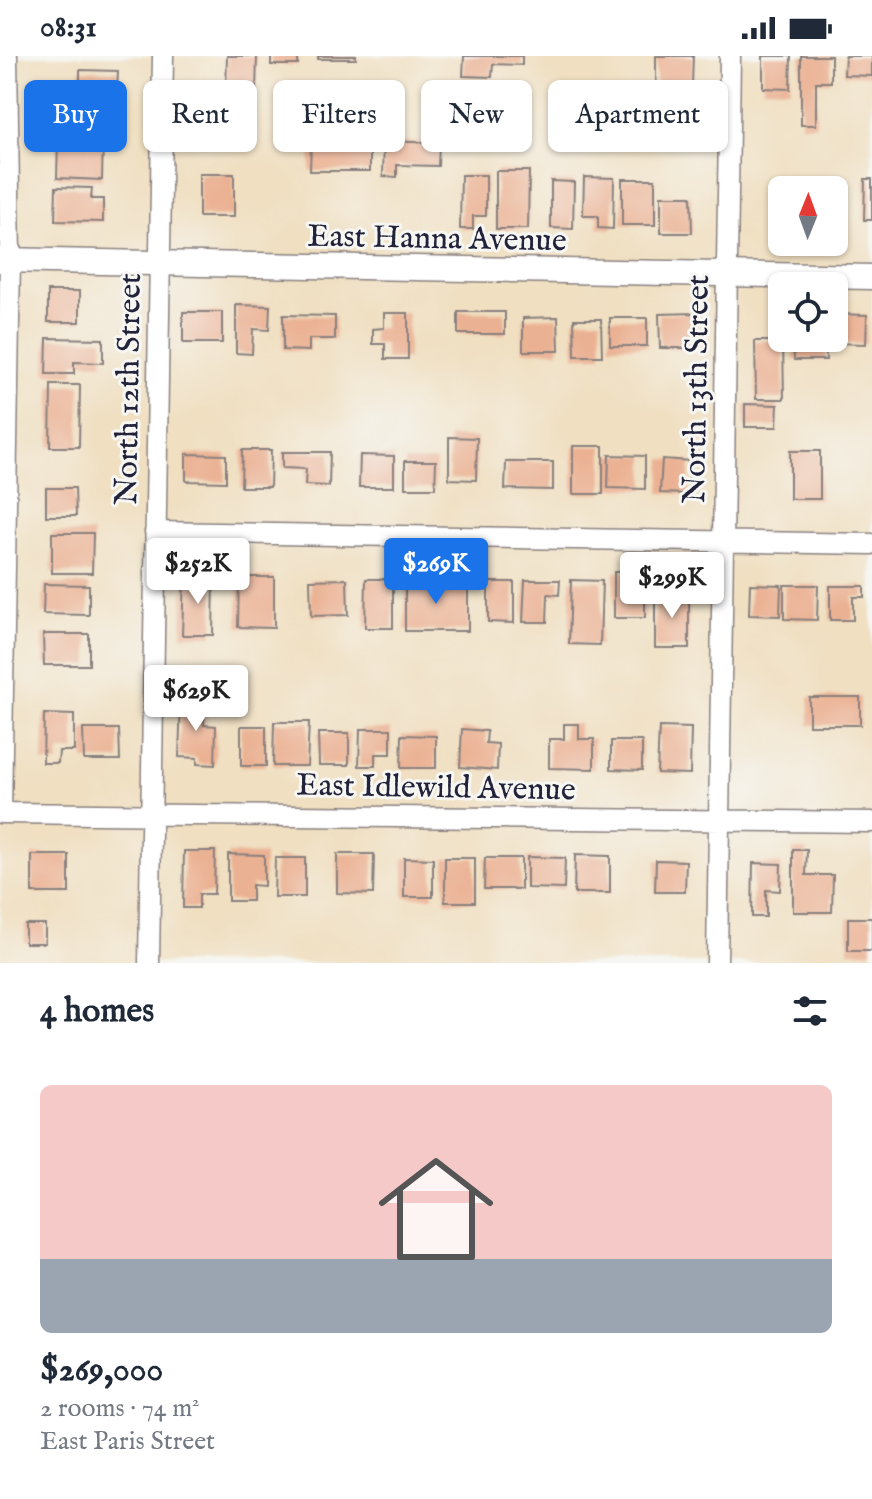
<!DOCTYPE html>
<meta charset="utf-8">
<style>
:root{--surface:#fff;--page:#f6f6f7;--text:#1f2937;--muted:#747a83;--line:#e0e1e3;--accent:#1a73e8}
body{margin:0;font-family:"IM FELL English",serif;background:var(--page);color:var(--text);height:100vh;display:flex;flex-direction:column;font-size:30px;white-space:nowrap}
*{box-sizing:border-box;margin:0}
p{font-size:26px;color:var(--muted)}
.icon{flex:none;width:44px;height:44px;fill:none;stroke:currentColor;stroke-width:2;stroke-linecap:round;stroke-linejoin:round}
.map{position:relative;height:907px;overflow:hidden}
.side{display:flex;flex-direction:column;background:var(--surface);flex:1}
.side>*{flex:none}
.top-card{position:absolute;left:24px;top:24px;width:824px;height:72px;display:flex;gap:16px}
.needle{width:52px;rotate:1deg}
.controls{position:absolute;left:768px;top:120px;display:grid;gap:16px}
.controls a{display:grid;place-items:center;width:80px;height:80px;border-radius:12px;background:var(--surface);box-shadow:0 2px 6px #0004;font-size:40px}
.price{position:absolute;translate:-50% -68px;padding:0 18px;border-radius:8px;background:#fff;color:#222;font-size:26px;line-height:52px;filter:drop-shadow(0 2px 4px #0008)}
.price::after{content:'';position:absolute;left:50%;top:48px;width:24px;height:18px;margin-left:-12px;background:inherit;clip-path:polygon(0 0,100% 0,50% 100%)}
.price.active{background:var(--accent);color:#fff}
ul{padding:0;list-style:none}
li{display:grid;align-content:center;gap:16px;height:424px;padding:0 40px}
li+li{border-top:2px solid var(--line)}
li span{display:grid;place-items:center;height:248px;border-radius:12px;color:#555}
li>.icon{margin-inline-start:auto}
span .icon{width:144px;height:144px;fill:#fffc;stroke-width:1}
li b{font-size:34px}
h2{display:flex;justify-content:space-between;align-items:center;height:96px;padding:0 40px;font-size:34px}
.chip{padding:0 28px;border-radius:12px;background:var(--surface);box-shadow:0 2px 6px #0004;font-size:28px;line-height:72px}
.chip.active{background:var(--accent);color:#fff}
.status{display:flex;justify-content:space-between;align-items:center;height:56px;padding:0 40px;background:var(--surface);direction:ltr}
.status svg{height:22px;fill:currentColor}
.map>svg:first-child{display:block}
</style>
<div class="status"><b>08:31</b><svg viewBox="0 0 49 12"><path d="M0 12V9h3v3zM5 12V6h3v6zM10 12V3h3v9zM15 12V0h3v12zM26 1h20v11H26zM47 4h2v5h-2z"/></svg></div>
<div class="map">
<svg width="872" height="907" viewBox="0 0 872 907">
<rect width="100%" height="100%" fill="#f6f6f2"/>
<filter id="ink" filterUnits="userSpaceOnUse"><feTurbulence type="fractalNoise" baseFrequency=".0125" numOctaves="2"/><feDisplacementMap in="SourceGraphic" scale="16" xChannelSelector="R" yChannelSelector="G"/><feConvolveMatrix kernelMatrix="1 2 1 2 8 2 1 2 1" color-interpolation-filters="sRGB"/></filter>
<filter id="wash" filterUnits="userSpaceOnUse"><feTurbulence type="fractalNoise" baseFrequency=".006" numOctaves="4" result="noise"/><feDisplacementMap in="SourceGraphic" scale="32" xChannelSelector="R" yChannelSelector="G"/><feGaussianBlur stdDeviation="1.8" result="paint"/><feColorMatrix in="noise" values="0 0 0 0 0 0 0 0 0 0 0 0 0 0 0 0 0 1.4 0 .05"/><feComposite in="paint" operator="in"/></filter>
<g filter="url(#wash)">
<rect width="100%" height="100%" fill="#f0dfc1"/>
<g id="blocks">
<path fill="#ebb193" d="M227,0H257L256,36L226,35Z
M271,0H298V9H271Z
M318,0H356V3H318Z
M464,0H522V9L493,8L492,21L463,20Z
M656,0H693L692,30L656,29Z
M763,0H791L790,33L763,32Z
M801,0H831V26H816V69H801Z
M845,0H872V20L844,19Z
M80,14L118,15L116,61H91L92,45H66L67,29H80Z
M74,70H89L88,83L103,84L102,124L57,122L58,83H73Z
M384,85L439,87L438,110L397,109V121L383,120Z
M311,86L370,87V115H310Z
M496,115H529L528,173H496Z
M199,118H234V161H199Z
M461,119H486V160H473V173H460Z
M584,121L614,122L613,173L598,172V160H583Z
M622,123H655V169H622Z
M865,123H872V164H864Z
M551,125L574,126L573,173L551,172Z
M777,130H805V134H782V177H777Z
M56,131L92,132L91,143H103V166L55,165Z
M661,140H691L692,177H661Z
M48,235H80V266H48Z
M236,249L270,250L269,274L253,273L252,298L236,297Z
M183,256H222V287H183Z
M458,256H505V278H458Z
M384,257H408V303H385V288H373V273L384,272Z
M696,257V292H660L659,258Z
M834,258L867,259L866,288L831,287V282H834Z
M283,259L335,260V283H309V295L283,294Z
M558,261L559,295H523V262Z
M610,262H647V290H610Z
M574,263H601L602,300H575Z
M47,282L103,283V307L74,306V318H46Z
M793,282H825L826,304H794Z
M755,285H783L784,343H756Z
M51,329H80L79,391H50Z
M745,348L778,349L777,371H745Z
M449,381L477,382L476,424L449,423Z
M573,390H603V438H573Z
M242,394H271L270,431H241Z
M790,395H820V443H790Z
M282,396H330L329,430L305,429L306,413L282,412Z
M186,398L226,399V426L186,425Z
M360,399L394,400V431H359Z
M609,399L645,400V433L608,432Z
M662,403L690,405L688,438L660,437Z
M405,405H436L435,432H405Z
M506,406H553V434L505,433Z
M46,432H75L76,460H46Z
M52,477H93L92,517H52Z
M614,516H645V562H614Z
M184,520L214,521L213,579H182Z
M239,521H274V572L238,571Z
M347,523L348,559L311,560L310,524Z
M366,523H393V572H365Z
M405,524H468V575H405Z
M525,524H560L559,539L548,538L547,566H523Z
M571,524L602,525L600,589L569,588Z
M488,526H514V567L488,566Z
M44,528L89,529V559L43,558Z
M750,528L781,529L780,560L749,559Z
M784,529H818L817,564L784,563Z
M830,530H864V541H853V564H830Z
M655,535H689V592H655Z
M43,578H89V609H44Z
M809,641H860V669H809Z
M181,643L205,644L204,669L216,670L215,709L197,708V702L179,701Z
M44,658L74,659V695H59L58,707H43Z
M274,666H309L307,710H273Z
M564,668H579V683H594V713L549,712V683H564Z
M241,670H266V710H241Z
M659,671L691,672L690,718L657,717Z
M83,673H119L120,704H84Z
M360,673H391V698H375V710H359Z
M462,673L487,675L486,687L498,688L497,714L460,711Z
M318,677H349V709H319Z
M402,679L436,680V712H401Z
M611,685H642V714L611,713Z
M793,794H807L806,819H833L832,856H793Z
M184,795H215L214,838H199V852H183Z
M228,798L264,799V830L252,829V845H228Z
M337,798H374L373,838L337,837Z
M32,799H69V837H32Z
M575,799L610,800V837H574Z
M527,801L565,802L564,833L527,832Z
M275,802H305V841H274Z
M404,802L433,803V841H404Z
M445,802H475V846H445Z
M485,802H521V833H484Z
M656,804L686,805L685,836H655Z
M753,807L781,808L780,835L766,834V861H752Z
M848,862H872V895H848Z
M25,868H45V887H25Z"/>
</g>
</g>
<g filter="url(#ink)">
<use href="#blocks" fill-opacity="0" stroke="#89807e" stroke-width="2"/>
<g fill="none" stroke-linecap="round" stroke-linejoin="round">
<defs>
<path id="minor" d="M155,476L872,488
M0,757L872,766
M1,757L10,204L7,0
M149,907L163,0
M717,907L730,0"/>
<path id="tertiary" d="M0,204L872,221"/>
</defs>
<use href="#minor" stroke="#89807e" stroke-width="23"/>
<use href="#tertiary" stroke="#89807e" stroke-width="27"/>
<use href="#minor" stroke="#fff" stroke-width="20"/>
<use href="#tertiary" stroke="#fff" stroke-width="24"/>
</g>
</g>
<g text-anchor="middle" stroke-width="6" stroke-linejoin="round" paint-order="stroke">
<g font-size="32" fill="#22223b" stroke="#f6f6f2">
<text transform="translate(437 181) rotate(1)" y="11">East Hanna Avenue</text>
<text transform="translate(127 333) rotate(-89)" y="11">North 12th Street</text>
<text transform="translate(695 333) rotate(-89)" y="11">North 13th Street</text>
<text transform="translate(436 730) rotate(1)" y="11">East Idlewild Avenue</text>
</g>
</g>
</svg>
<div class="controls">
<a><svg class="needle" viewBox="-14 -14 28 28"><path d="M0-13l5 13h-10z" fill="#e53935"/><path d="M0 13l5-13h-10z" fill="#747a83"/></svg></a>
<a><svg class="icon" aria-label="locate" viewBox="0 0 24 24"><circle cx="12" cy="12" r="6"/><path d="M12 2v4M12 18v4M2 12h4M18 12h4"/></svg></a>
</div>
<b class="price" style="left:198px;top:550px">$252K</b>
<b class="price active" style="left:436px;top:550px">$269K</b>
<b class="price" style="left:672px;top:564px">$299K</b>
<b class="price" style="left:196px;top:677px">$629K</b>
<div class="top-card">
<a class="chip active">Buy</a>
<a class="chip">Rent</a>
<a class="chip">Filters</a>
<a class="chip">New</a>
<a class="chip">Apartment</a>
</div>
</div>
<section class="side">
<h2>4 homes<svg class="icon" aria-label="filters" viewBox="0 0 24 24"><path d="M4 7h16M4 17h16"/><circle cx="9" cy="7" r="2"/><circle cx="15" cy="17" r="2"/></svg></h2>
<ul>
<li><span style="background:linear-gradient(#f6c9c9 70%,#9aa5b1 0)"><svg class="icon" aria-label="home" viewBox="0 0 24 24"><path d="M3 11l9-7 9 7M6 9v11h12V9"/></svg></span><div><b>$269,000</b><p>2 rooms · 74 m²</p><p>East Paris Street</p></div></li>
</ul>
</section>
